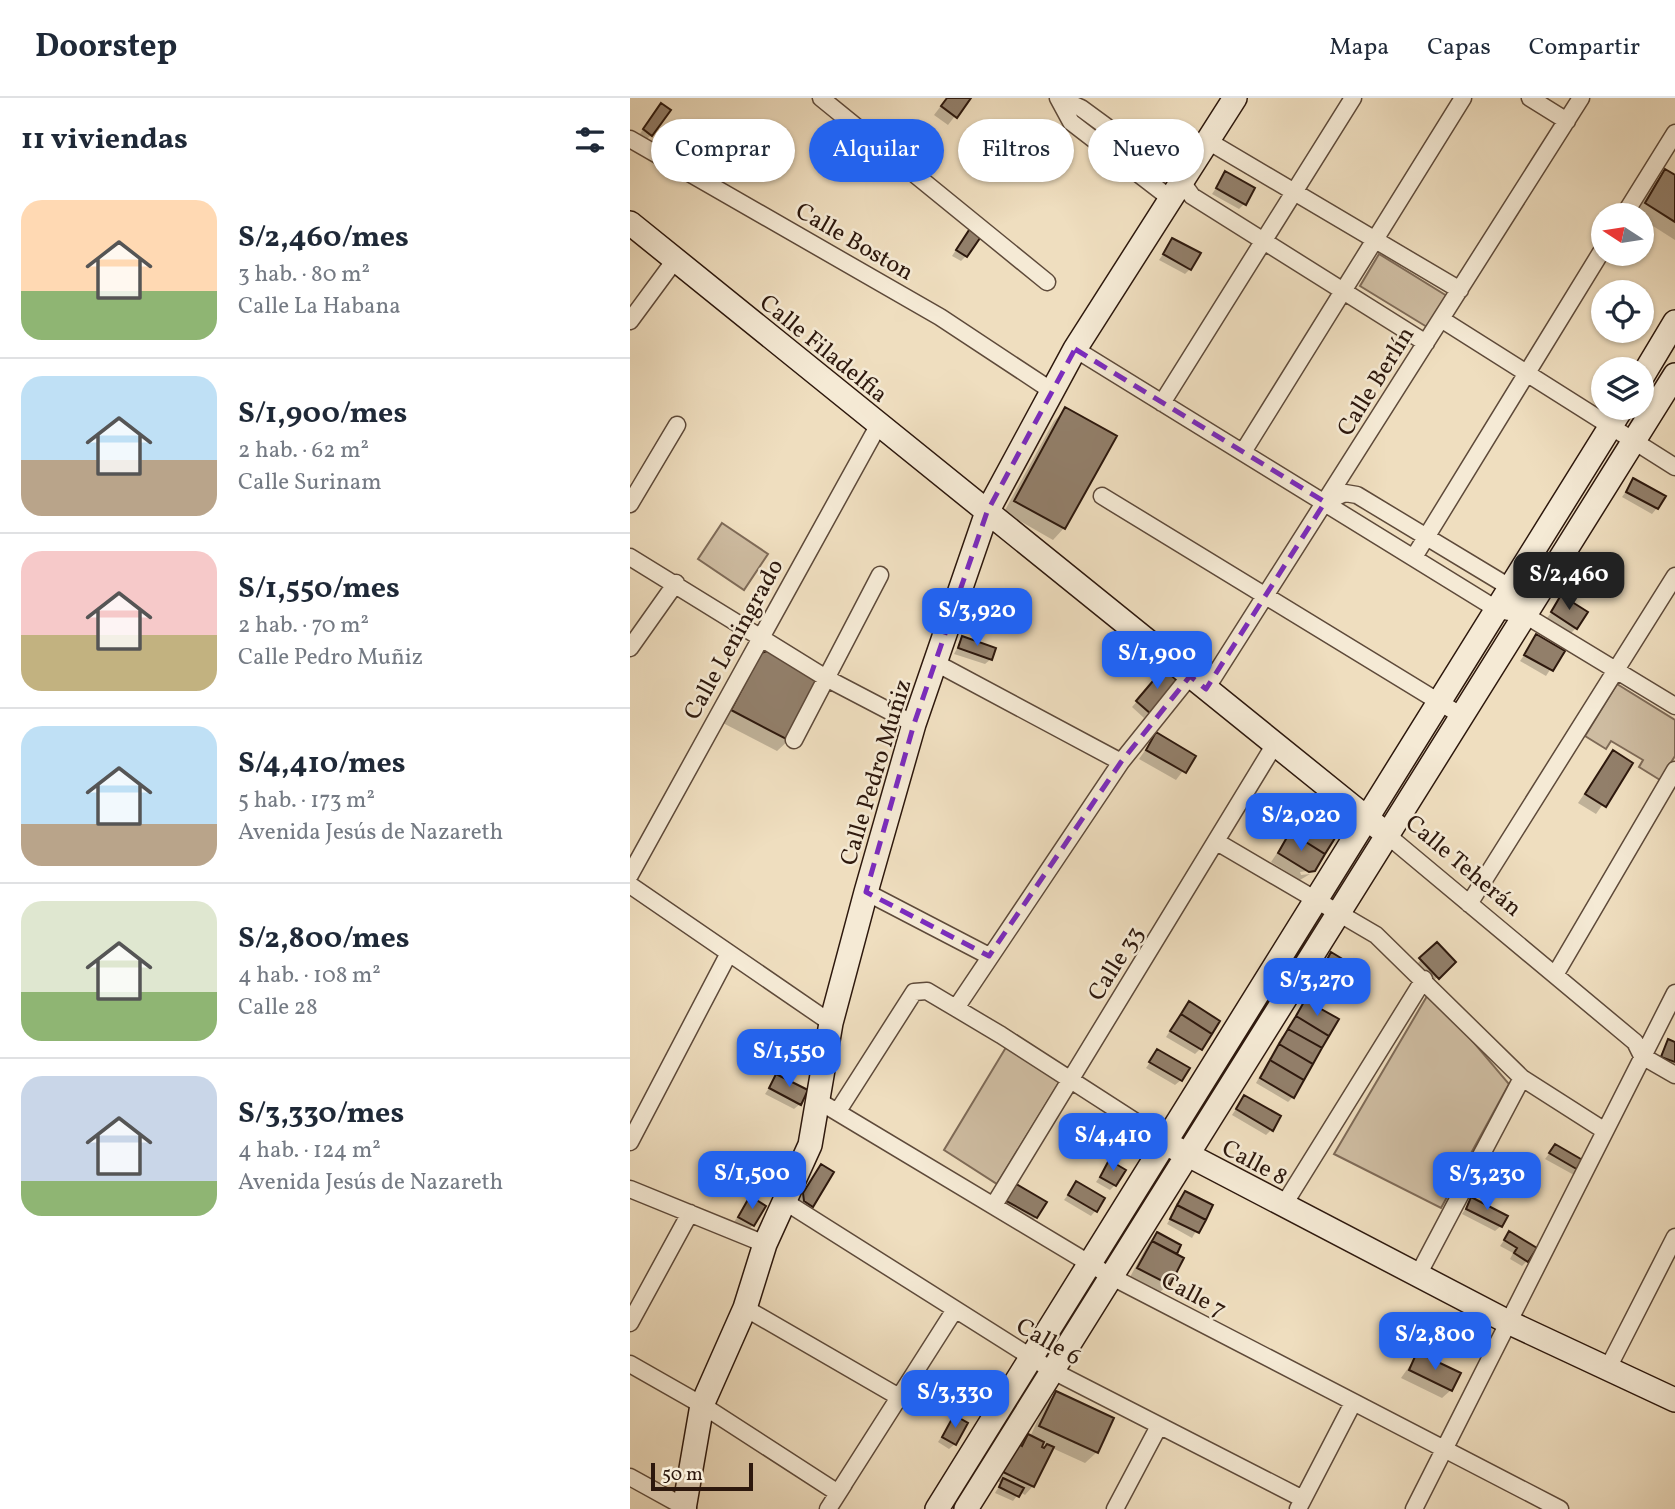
<!DOCTYPE html>
<html lang="es">
<meta charset="utf-8">
<style>
:root{--surface:#fff;--page:#f6f6f7;--text:#1f2937;--muted:#747a83;--line:#e0e1e3;--accent:#2563eb}
body{margin:0;font-family:Vollkorn,serif;background:var(--page);color:var(--text);height:100vh;display:flex;flex-direction:column;font-size:26px;white-space:nowrap}
*{box-sizing:border-box;margin:0}
p{font-size:23px;color:var(--muted)}
.icon{flex:none;width:38px;height:38px;fill:none;stroke:currentColor;stroke-width:2;stroke-linecap:round;stroke-linejoin:round}
.map{position:relative;flex:1;overflow:hidden}
.side{display:flex;flex-direction:column;background:var(--surface);width:630px}
.side>*{flex:none}
.hud{position:absolute;left:21px;top:21px;width:665px;height:63px;display:flex;gap:14px}
.needle{width:46px;rotate:282deg}
.fabs{position:absolute;left:961px;top:105px;display:grid;gap:14px}
.fabs a{display:grid;place-items:center;width:63px;height:63px;border-radius:50%;background:var(--surface);box-shadow:0 2px 5px #0004;font-size:35px}
.scale{position:absolute;left:21px;bottom:18px;width:102px;box-sizing:border-box;padding-left:7px;border:4px solid #2d180d;border-top:0;font-size:19px;line-height:24px;white-space:nowrap;color:#2d180d;-webkit-text-stroke:5px #f5ead5;paint-order:stroke}
.price{position:absolute;translate:-50% -60px;padding:0 16px;border-radius:14px;background:var(--accent);color:#fff;font-size:23px;line-height:46px;filter:drop-shadow(0 2px 4px #0008)}
.price::after{content:'';position:absolute;left:50%;top:42px;width:21px;height:16px;margin-left:-10px;background:inherit;clip-path:polygon(0 0,100% 0,50% 100%)}
.price.selected{background:#222;color:#fff}
ul{padding:0;list-style:none}
li{display:flex;align-items:center;gap:21px;height:175px;padding:0 21px}
li+li{border-top:2px solid var(--line)}
li span{display:grid;place-items:center;flex:none;width:196px;height:140px;border-radius:21px;color:#555}
li>.icon{margin-inline-start:auto}
span .icon{width:84px;height:84px;fill:#fffc;stroke-width:1}
li b{font-size:30px}
h2{display:flex;justify-content:space-between;align-items:center;height:84px;padding:0 21px;font-size:30px}
.tag{padding:0 24px;border-radius:32px;background:var(--surface);box-shadow:0 2px 5px #0004;font-size:24px;line-height:63px}
.tag.selected{background:var(--accent);color:#fff}
header{display:flex;align-items:center;gap:42px;box-sizing:border-box;height:98px;padding:0 35px;background:var(--surface);border-bottom:2px solid var(--line)}
header strong{font-size:33px}
nav{display:flex;gap:38px;margin-inline-start:auto;font-size:24px}
main{display:flex;flex:1;min-height:0}
.map>svg:first-child{display:block}
</style>
<header>
<strong>Doorstep</strong>
<nav><a>Mapa</a><a>Capas</a><a>Compartir</a></nav>
</header>
<main>
<section class="side">
<h2>11 viviendas<svg class="icon" aria-label="filters" viewBox="0 0 24 24"><path d="M4 7h16M4 17h16"/><circle cx="9" cy="7" r="2"/><circle cx="15" cy="17" r="2"/></svg></h2>
<ul>
<li><span style="background:linear-gradient(#ffd9b3 65%,#8fb573 0)"><svg class="icon" aria-label="home" viewBox="0 0 24 24"><path d="M3 11l9-7 9 7M6 9v11h12V9"/></svg></span><div><b>S/2,460/mes</b><p>3 hab. · 80 m²</p><p>Calle La Habana</p></div></li>
<li><span style="background:linear-gradient(#bfe0f5 60%,#b9a48a 0)"><svg class="icon" aria-label="home" viewBox="0 0 24 24"><path d="M3 11l9-7 9 7M6 9v11h12V9"/></svg></span><div><b>S/1,900/mes</b><p>2 hab. · 62 m²</p><p>Calle Surinam</p></div></li>
<li><span style="background:linear-gradient(#f6c9c9 60%,#c2b280 0)"><svg class="icon" aria-label="home" viewBox="0 0 24 24"><path d="M3 11l9-7 9 7M6 9v11h12V9"/></svg></span><div><b>S/1,550/mes</b><p>2 hab. · 70 m²</p><p>Calle Pedro Muñiz</p></div></li>
<li><span style="background:linear-gradient(#bfe0f5 70%,#b9a48a 0)"><svg class="icon" aria-label="home" viewBox="0 0 24 24"><path d="M3 11l9-7 9 7M6 9v11h12V9"/></svg></span><div><b>S/4,410/mes</b><p>5 hab. · 173 m²</p><p>Avenida Jesús de Nazareth</p></div></li>
<li><span style="background:linear-gradient(#dfe7d0 65%,#8fb573 0)"><svg class="icon" aria-label="home" viewBox="0 0 24 24"><path d="M3 11l9-7 9 7M6 9v11h12V9"/></svg></span><div><b>S/2,800/mes</b><p>4 hab. · 108 m²</p><p>Calle 28</p></div></li>
<li><span style="background:linear-gradient(#c9d6e8 75%,#8fb573 0)"><svg class="icon" aria-label="home" viewBox="0 0 24 24"><path d="M3 11l9-7 9 7M6 9v11h12V9"/></svg></span><div><b>S/3,330/mes</b><p>4 hab. · 124 m²</p><p>Avenida Jesús de Nazareth</p></div></li>
</ul>
</section>
<div class="map">
<svg width="1045" height="1411" viewBox="0 0 1045 1411">
<rect width="100%" height="100%" fill="#efdebf"/>
<filter id="stains"><feTurbulence type="fractalNoise" baseFrequency=".00286" numOctaves="4"/><feColorMatrix values="0 0 0 0 .2 0 0 0 0 .09 0 0 0 0 .02 0 0 0 .5 -.17"/></filter>
<radialGradient id="worn" r=".72"><stop offset=".6" stop-color="#630" stop-opacity="0"/><stop offset="1" stop-color="#630" stop-opacity=".3"/></radialGradient>
<path fill="#cebca1" stroke="#7e6a57" stroke-width="2" d="M749,156L817,198L797,229L730,188Z
M92,425L138,456L114,492L68,461Z
M987,586L1045,622V658L1030,682L1009,669L1013,662L981,643L976,651L955,638Z
M800,893L879,986L811,1110L704,1056Z
M378,946L433,978L367,1086L314,1052Z"/>
<path fill="#0003" fill-rule="evenodd" d="M317,0H339L318,27L304,17Z
M26,13L21,37L16,42L9,37Z
M1036,74L1045,79V142L1012,121V117H1005L1024,85Z
M596,75L614,106L609,111L582,96Z
M336,136V158L331,163L322,158Z
M543,142L560,171L555,176L529,162Z
M436,311L485,339L434,430L423,442L374,414L424,323Z
M1004,382L1027,410L1022,416L992,399Z
M932,500L946,530L941,535L917,520Z
M907,538L932,553L916,578L890,563Z
M333,540L361,561L355,566L324,556Z
M120,568L159,642L147,653L91,624Z
M529,578L543,586L514,620L502,609Z
M526,637L564,658L546,682L509,661Z
M983,654L1001,666L966,716L948,705Z
M670,721L683,772L670,774L671,777L680,776L670,782L641,764Z
M807,846L824,864L802,884L786,867Z
M701,857L723,889L718,894L688,876Z
M676,904L663,999L658,1004L626,985L652,938L655,939L662,927H659L673,913L671,910L668,913Z
M554,911L570,951L565,956L536,939Z
M1038,943L1045,946V971L1027,964Z
M528,953L551,982L545,987L516,970Z
M147,978L170,1006L164,1011L135,996Z
M614,999L641,1032L636,1037L602,1017Z
M925,1048L949,1072L944,1077L915,1061Z
M479,1065L485,1087L480,1092L466,1084Z
M191,1068L182,1108L177,1113L169,1109V1101Z
M446,1086L466,1112L461,1118L434,1102Z
M376,1090L406,1119L401,1124L367,1105Z
M555,1095L581,1108L562,1140L537,1126Z
M120,1101L123,1127L118,1132L104,1124Z
M842,1101L871,1128L865,1133L832,1116Z
M879,1135L897,1163L892,1168L880,1161L883,1155L870,1148Z
M527,1136L549,1148L539,1186L530,1194L500,1179L519,1144Z
M788,1256L821,1292L812,1300L771,1280Z
M426,1295L467,1354L455,1365L422,1350L403,1388L395,1397L390,1394L383,1403L365,1395L371,1385L366,1382L390,1346L400,1339L415,1306ZM412,1345L417,1348L413,1352L409,1350Z
M325,1319V1346L319,1351L308,1344Z"/>
<path fill="#927f6a" stroke="#2d180d" stroke-width="2" d="M317,0H341L327,20L311,8Z
M31,5L41,12L22,38L13,31Z
M1035,71L1045,77V124L1015,105Z
M595,73L625,90L616,107L586,90Z
M341,129L350,140L337,159L326,152Z
M542,140L571,155L561,172L533,156Z
M435,309L487,338L435,431L384,403Z
M1003,380L1036,398L1028,411L996,394Z
M931,497L958,514L947,531L921,514Z
M906,536L935,553L923,573L894,557Z
M332,538L366,550L362,562L328,550Z
M140,552L187,580L189,587L160,643L101,612L131,555Z
M534,570L546,580L545,587L521,616L506,603Z
M526,634L566,658L556,675L516,652Z
M983,652L1003,665L976,709L955,696Z
M669,719L705,740L695,756L660,734Z
M660,734L695,756L685,773L679,774L648,755Z
M807,844L826,864L809,881L789,860Z
M701,854L734,874L724,890L692,871Z
M675,902L709,921L699,938L666,918Z
M559,903L590,923L582,936L551,916Z
M551,916L582,936L572,952L540,933Z
M666,918L699,938L692,950L658,931Z
M658,931L692,950L683,966L649,946Z
M1038,941L1045,944V964L1031,959Z
M649,946L683,966L674,982L640,962Z
M527,951L560,970L552,983L519,964Z
M640,962L674,982L664,1000L630,980Z
M146,976L178,992L171,1007L139,990Z
M614,997L651,1018L643,1033L606,1011Z
M925,1046L956,1064L950,1073L919,1055Z
M479,1062L496,1072L486,1088L470,1079Z
M191,1066L204,1074L183,1109L174,1103L173,1095Z
M381,1083L417,1104L407,1120L371,1100Z
M446,1083L475,1100L467,1114L438,1097Z
M555,1093L583,1107L576,1122L547,1107Z
M120,1098L136,1108L124,1128L108,1119Z
M841,1099L878,1118L872,1129L836,1111Z
M547,1107L576,1122L569,1135L540,1121Z
M879,1133L907,1150L898,1164L884,1155L887,1150L874,1142Z
M527,1134L551,1147L547,1156L522,1143Z
M522,1143L554,1160L540,1187L507,1170Z
M787,1254L831,1275L822,1293L779,1272Z
M426,1293L484,1320L468,1355L409,1328Z
M324,1317L338,1325L326,1347L312,1339Z
M398,1336L414,1344L412,1349L414,1350L417,1346L424,1349L404,1389L373,1374L387,1345L392,1348Z
M373,1380L394,1390L389,1399L369,1389Z"/>
<g fill="none" stroke-linecap="round" stroke-linejoin="round">
<defs>
<path id="street" d="M191,0L417,184
M428,0L451,10L552,84L562,98L796,245
M428,0L441,24L541,101
M900,0L937,23
M0,41L310,219L422,293
M578,43L830,192
M994,117L1045,35
M811,221L1045,369
M0,223L45,162
M445,251L868,512L895,517L1045,608
M532,305L723,0
M613,354L833,0
M472,398L832,618
M695,404L715,395L727,397L881,490L895,517
M0,406L47,327
M0,459L196,580L284,626
M784,459L973,151
M0,550L46,485
M306,565L491,664
M576,591L951,0
M164,642L250,477
M757,737L1005,944L1012,958L1045,977
M587,744L746,837L892,980L975,1033
M0,777L248,328
M0,787L201,925
M236,794L359,858
M839,806L1045,478
M925,877L1045,672
M326,910L491,664L560,578
M187,1002L482,1179L930,1411
M208,1013L284,894L297,893L371,937L537,1044
M0,1044L99,855
M0,1091L135,1146
M154,1103L423,1273L673,1401
M364,1107L645,646
M653,1108L794,881
M788,1177L892,980
M115,1210L269,1299
M0,1225L60,1115
M0,1266L72,1307L208,1395L324,1213
M978,1270L1045,1139
M0,1379L58,1411
M198,1411L214,1386
M485,1411L529,1328
M668,1411L723,1305
M784,1411L1045,895"/>
<path id="secondary" d="M0,125L749,730
M1012,279L1045,224
M545,1050L878,1224L1045,1302
M54,1411L72,1307L115,1210L135,1146L180,1047L201,925L236,794L284,626L357,414L445,251L605,0
M307,1411L992,310
M336,1411L1045,277"/>
</defs>
<use href="#street" stroke="#5e4a3a" stroke-width="19"/>
<use href="#secondary" stroke="#2d180d" stroke-width="26"/>
<use href="#street" stroke="#f5ead5" stroke-width="16"/>
<use href="#secondary" stroke="#f5ead5" stroke-width="23"/>
</g>
<path fill="none" stroke="#7b2cbf" stroke-width="5" stroke-dasharray="14 9" stroke-linejoin="round" d="M445,251L695,404L576,591L560,578L491,664L359,858L236,794L284,626L357,414Z"/>
<g text-anchor="middle" stroke-width="5" stroke-linejoin="round" paint-order="stroke">
<g font-size="24" fill="#2d180d" stroke="#f5ead5">
<text transform="translate(225 143) rotate(30)" y="8">Calle Boston</text>
<text transform="translate(194 250) rotate(39)" y="8">Calle Filadelfia</text>
<text transform="translate(745 283) rotate(-58)" y="8">Calle Berlín</text>
<text transform="translate(103 541) rotate(-61)" y="8">Calle Leningrado</text>
<text transform="translate(245 674) rotate(-73)" y="8">Calle Pedro Muñiz</text>
<text transform="translate(834 767) rotate(40)" y="8">Calle Teherán</text>
<text transform="translate(485 865) rotate(-58)" y="8">Calle 33</text>
<text transform="translate(625 1064) rotate(28)" y="8">Calle 8</text>
<text transform="translate(564 1196) rotate(28)" y="8">Calle 7</text>
<text transform="translate(419 1243) rotate(30)" y="8">Calle 6</text>
</g>
</g>
<rect width="100%" height="100%" filter="url(#stains)"/>
<rect width="100%" height="100%" fill="url(#worn)"/>
</svg>
<div class="fabs">
<a><svg class="needle" viewBox="-14 -14 28 28"><path d="M0-13l5 13h-10z" fill="#e53935"/><path d="M0 13l5-13h-10z" fill="#747a83"/></svg></a>
<a><svg class="icon" aria-label="locate" viewBox="0 0 24 24"><circle cx="12" cy="12" r="6"/><path d="M12 2v4M12 18v4M2 12h4M18 12h4"/></svg></a>
<a><svg class="icon" aria-label="layers" viewBox="0 0 24 24"><path d="M12 4l9 5-9 5-9-5zM3 14l9 5 9-5"/></svg></a>
</div>
<div class="scale">50 m</div>
<b class="price selected" style="left:939px;top:514px">S/2,460</b>
<b class="price" style="left:347px;top:550px">S/3,920</b>
<b class="price" style="left:527px;top:593px">S/1,900</b>
<b class="price" style="left:671px;top:755px">S/2,020</b>
<b class="price" style="left:687px;top:920px">S/3,270</b>
<b class="price" style="left:159px;top:991px">S/1,550</b>
<b class="price" style="left:483px;top:1075px">S/4,410</b>
<b class="price" style="left:122px;top:1113px">S/1,500</b>
<b class="price" style="left:857px;top:1114px">S/3,230</b>
<b class="price" style="left:805px;top:1274px">S/2,800</b>
<b class="price" style="left:325px;top:1332px">S/3,330</b>
<div class="hud">
<a class="tag">Comprar</a>
<a class="tag selected">Alquilar</a>
<a class="tag">Filtros</a>
<a class="tag">Nuevo</a>
</div>
</div>
</main>
